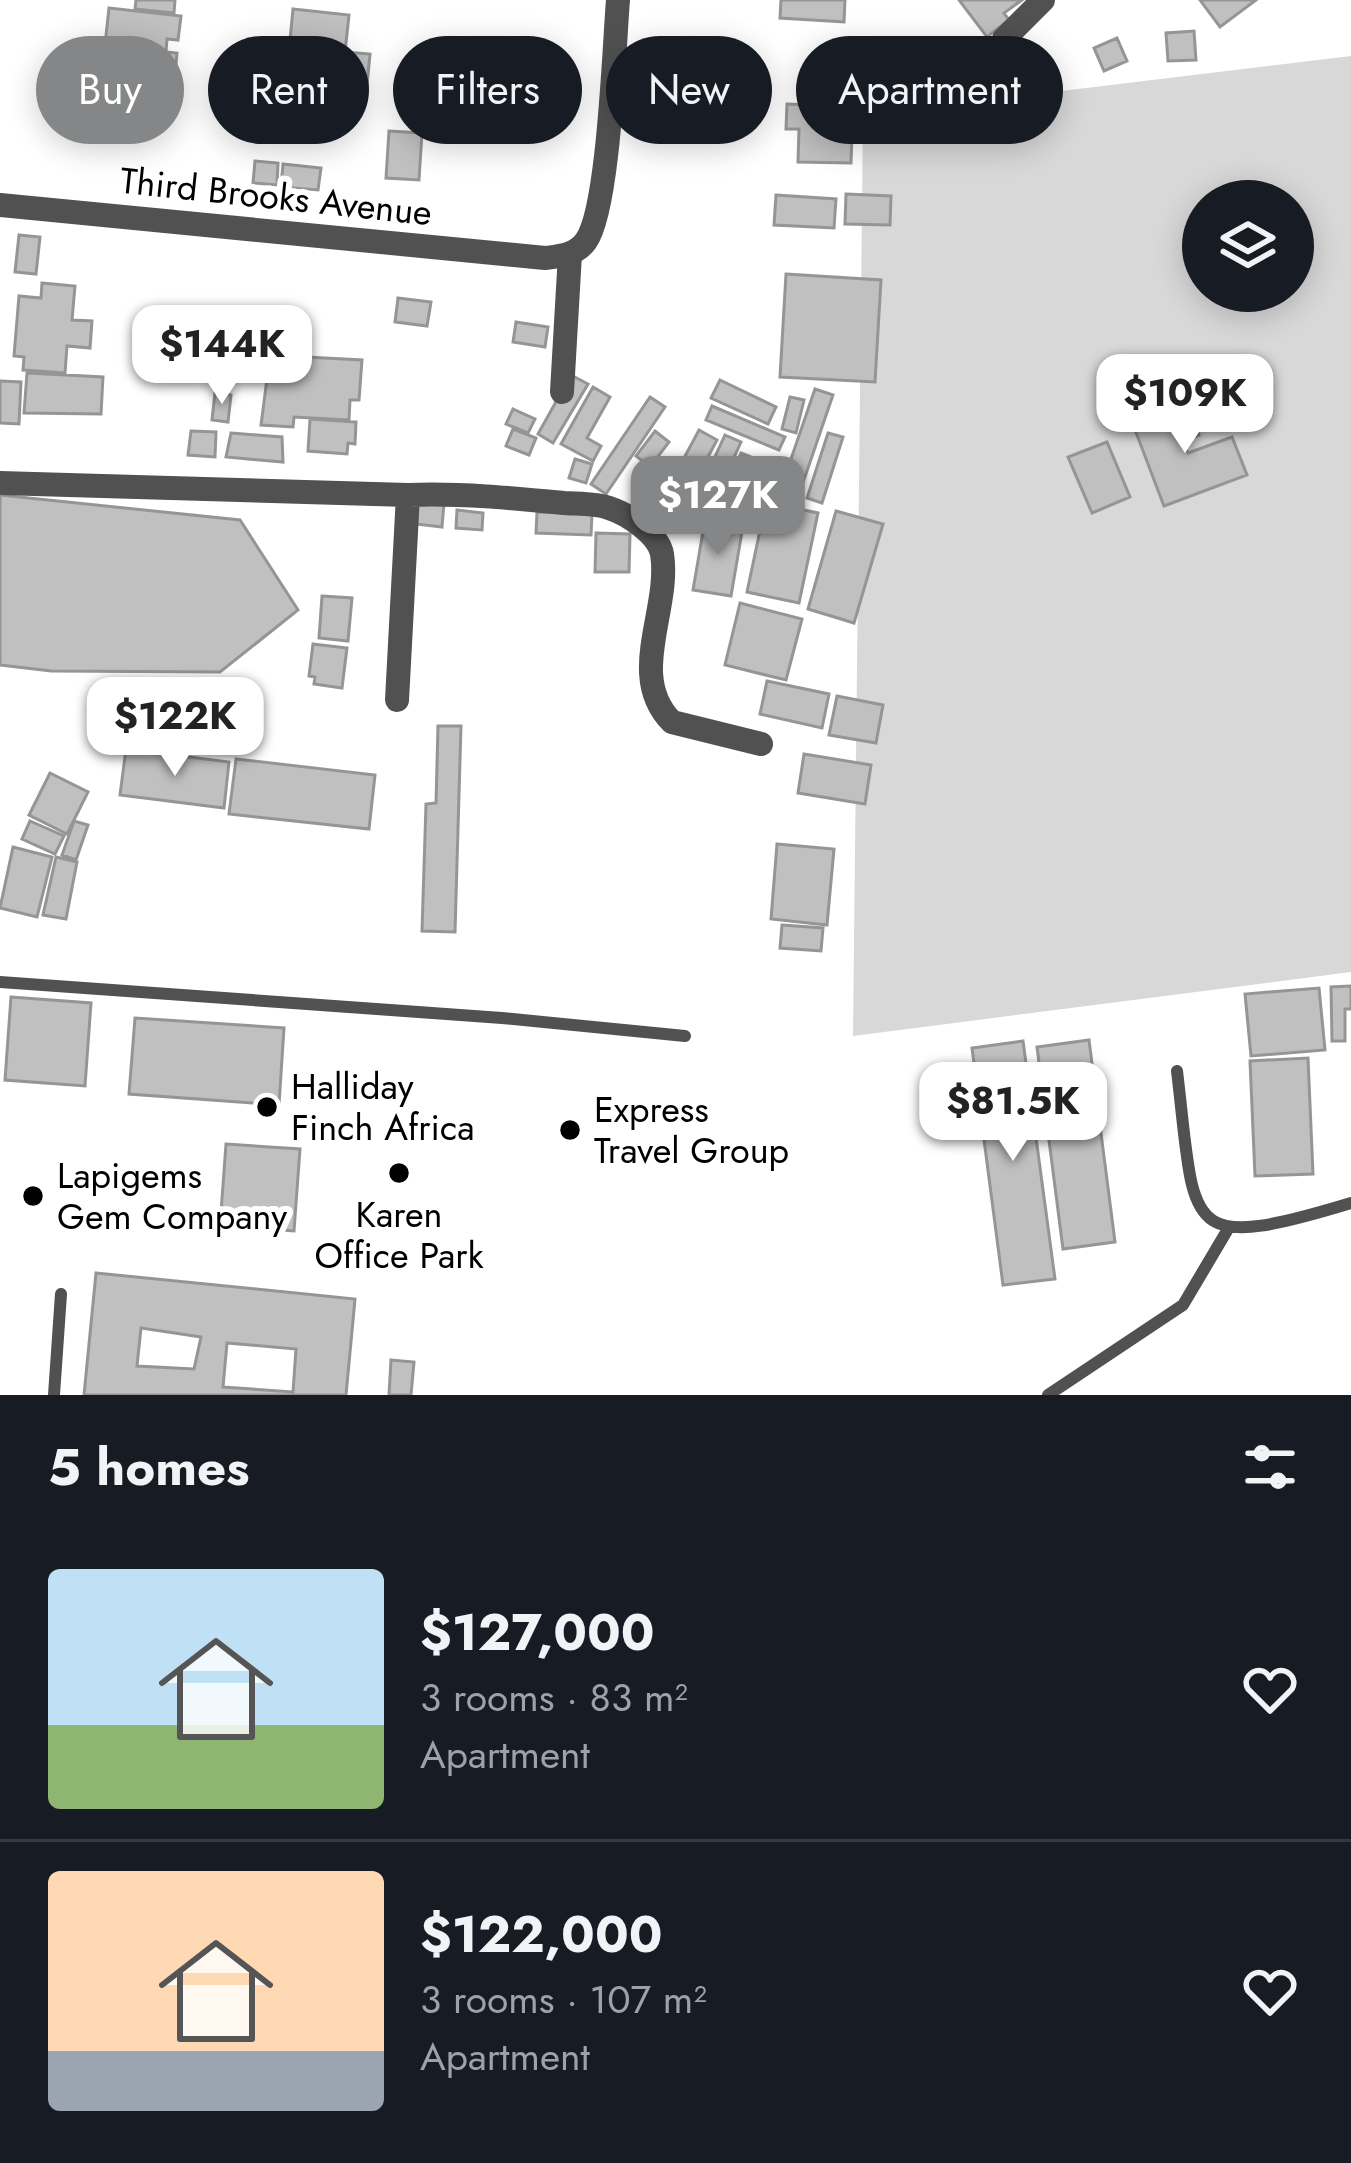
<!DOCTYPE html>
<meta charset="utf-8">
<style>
:root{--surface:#171b24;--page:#242831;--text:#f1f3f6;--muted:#9ea1a6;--line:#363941;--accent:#858687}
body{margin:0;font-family:Jost,sans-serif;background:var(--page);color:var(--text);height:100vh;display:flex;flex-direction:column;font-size:45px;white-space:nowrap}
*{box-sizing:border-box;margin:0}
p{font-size:39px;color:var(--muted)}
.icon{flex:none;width:66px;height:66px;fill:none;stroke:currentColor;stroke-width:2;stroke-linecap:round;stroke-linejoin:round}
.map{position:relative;height:1395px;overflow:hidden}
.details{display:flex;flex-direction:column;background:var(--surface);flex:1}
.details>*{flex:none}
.top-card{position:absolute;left:36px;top:36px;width:1281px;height:108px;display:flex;gap:24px}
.tools{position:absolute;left:1182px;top:180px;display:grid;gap:24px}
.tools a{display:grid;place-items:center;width:132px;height:132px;border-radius:50%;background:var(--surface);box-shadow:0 6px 30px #0003;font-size:60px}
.price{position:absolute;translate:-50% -102px;padding:0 27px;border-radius:24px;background:#fff;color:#222;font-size:39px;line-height:78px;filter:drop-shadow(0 3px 6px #0008)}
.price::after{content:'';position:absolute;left:50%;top:72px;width:36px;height:27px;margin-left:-18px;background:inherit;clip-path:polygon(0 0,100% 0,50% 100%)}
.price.current{background:var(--accent);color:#fff}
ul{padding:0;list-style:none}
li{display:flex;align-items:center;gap:36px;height:300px;padding:0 48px}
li+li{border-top:3px solid var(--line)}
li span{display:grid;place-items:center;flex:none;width:336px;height:240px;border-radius:12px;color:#555}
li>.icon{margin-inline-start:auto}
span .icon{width:144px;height:144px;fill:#fffc;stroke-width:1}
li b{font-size:51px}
h2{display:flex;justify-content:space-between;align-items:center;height:144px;padding:0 48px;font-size:51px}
.chip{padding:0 42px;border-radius:54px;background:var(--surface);box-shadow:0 6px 30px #0003;font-size:42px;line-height:108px}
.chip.current{background:var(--accent);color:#fff}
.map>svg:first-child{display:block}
</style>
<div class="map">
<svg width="1351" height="1395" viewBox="0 0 1351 1395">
<rect width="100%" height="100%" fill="#fff"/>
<path fill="#d8d8d8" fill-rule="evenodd" d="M1351,56V972L853,1036L863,115ZM1203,201H1293V291H1203Z"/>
<path fill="#c0c0c0" stroke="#959595" stroke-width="3" fill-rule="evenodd" d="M136,0H175L174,13L135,9Z
M781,0H845L844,22L780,18Z
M959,0H1022L1004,13L1009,20L987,37Z
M1200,0H1256L1220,27Z
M109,8L181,16L178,40L167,39L166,52L177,53L172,108L162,107L160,130L124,126L127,103L99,100ZM137,62L157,64L155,90L134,89Z
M293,9L349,15L345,52L370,54L367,85L339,82L336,112L321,111L319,136L283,133L286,110L250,106L254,57L288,61Z
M1194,31L1196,60L1168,61L1166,33Z
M1117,38L1127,61L1104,71L1094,48Z
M964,47L967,80L935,82L934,48Z
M871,73L888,75L886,103L869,101Z
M835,78L865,81L863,102L833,100Z
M787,104L853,107L851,163L798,162L799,129H786Z
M389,131L422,133L419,180L386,178Z
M255,161L278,163L277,185L253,183Z
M283,164L321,168L318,190L281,187Z
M846,194L891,196L890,225L845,224Z
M776,195L836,199L834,228L774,225Z
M19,235L40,237L36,274L15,272Z
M786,274L881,280L875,382L780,377Z
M42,283L75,286L72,320L92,321L90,348L67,346L65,373L23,370L24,357L14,356L19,296L41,298Z
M398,298L431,302L427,326L395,322Z
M516,322L548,327L545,347L513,342Z
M287,356L362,360L359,400H350L349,420L294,417L293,427L261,425L269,363L287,364Z
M27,373L103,377L101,414L24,413Z
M571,375L588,384L553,443L538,434Z
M720,380L776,407L768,424L711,398Z
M0,381L21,382L19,424L0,423Z
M593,387L610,397L587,438L601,446L593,461L561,444Z
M815,389L833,395L796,503L778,497Z
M215,393L231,395L228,422L212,420Z
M650,397L665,407L606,494L591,484Z
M790,397L804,400L796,433L782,429Z
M1187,402L1199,435L1183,441L1188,453L1232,437L1247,475L1164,506L1132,422Z
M712,406L785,437L779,450L706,420Z
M513,409L535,419L528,433L506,424Z
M310,419L356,422L355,444L348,443L347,454L308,451Z
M513,429L536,438L529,455L506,446Z
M699,430L717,440L694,483L676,473Z
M191,431L216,432L215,457L188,455Z
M655,431L669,442L650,467L636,456Z
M231,433L282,437L283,462L226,457Z
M828,433L843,437L822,503L807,498Z
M725,435L741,442L719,490L703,483Z
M1107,442L1130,497L1092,513L1068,457Z
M741,453L785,471L773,498L730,480Z
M575,459L592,464L586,483L569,478Z
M0,495L240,520L298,610L220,672L51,671L0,665Z
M418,501L444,503L442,527L416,524Z
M766,502L818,513L799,603L747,592Z
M457,510L483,513L482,530L456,528Z
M836,511L883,524L854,623L808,609Z
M537,512L592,514L591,535L536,533Z
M705,520L743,526L731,596L693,590Z
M596,533L630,534L629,572H595Z
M322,596L352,598L348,641L319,638Z
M740,603L802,619L786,680L725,665Z
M313,644L347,648L342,688L314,684L315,677L309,676Z
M767,681L829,694L822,728L760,714Z
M837,696L883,705L876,743L829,735Z
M438,726H461L455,932L422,931L426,804L436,803Z
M126,749L229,762L224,808L120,795Z
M804,754L871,765L865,804L798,793Z
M236,759L375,775L369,829L229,814Z
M50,773L88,792L67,834L29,815Z
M30,821L64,836L55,854L22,839Z
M74,821L88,825L76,860L62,855Z
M777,844L834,849L827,925L771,919Z
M13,847L52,857L37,917L0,908Z
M56,857L77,862L66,919L43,915Z
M782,925L823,928L821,951L780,948Z
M1351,986V1009H1345V1041H1332L1331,987Z
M1319,988L1325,1050L1251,1056L1245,994Z
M11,997L91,1003L85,1086L5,1080Z
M135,1018L284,1028L279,1105L129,1094Z
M1089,1040L1115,1242L1063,1249L1037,1047Z
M1023,1041L1055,1279L1003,1285L972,1048Z
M1308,1058L1313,1174L1255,1176L1250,1061Z
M226,1144L300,1149L294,1231L220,1226Z
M96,1273L355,1299L346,1395H84ZM141,1328L201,1337L194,1369L137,1366ZM227,1343L296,1349L293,1392L223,1387Z
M391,1360L414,1362L411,1395H389Z"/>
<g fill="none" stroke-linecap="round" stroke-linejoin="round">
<path stroke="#515151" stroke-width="12" d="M0,982L502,1018L685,1036
M1177,1071C1196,1229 1180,1255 1351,1203
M54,1395L61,1294
M1048,1395L1183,1305L1228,1229"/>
<path stroke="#515151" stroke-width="24" d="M1004,39L1043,0
M0,205L545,258C560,256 576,255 586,241C609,209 614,47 618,0
M562,392L570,254
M0,483L408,495L397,700
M408,495C460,493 512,498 564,503C578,504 596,503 609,508C628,514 659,535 662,554C671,610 626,676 672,722L761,744"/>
</g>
<g fill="#000" stroke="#fff" stroke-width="4.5">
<circle cx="267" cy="1107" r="12"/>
<circle cx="570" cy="1130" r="12"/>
<circle cx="399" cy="1173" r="12"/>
<circle cx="33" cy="1196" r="12"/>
</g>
<g text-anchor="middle" stroke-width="12" stroke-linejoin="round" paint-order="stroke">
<g font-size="36" fill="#000" stroke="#fff">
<text transform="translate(276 196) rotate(6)" y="13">Third Brooks Avenue</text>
</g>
<g font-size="36" fill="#000" stroke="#fff" text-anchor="start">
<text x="291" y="1099">Halliday<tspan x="291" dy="41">Finch Africa</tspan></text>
<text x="594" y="1122">Express<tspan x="594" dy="41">Travel Group</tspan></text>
<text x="57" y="1188">Lapigems<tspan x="57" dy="41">Gem Company</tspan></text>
<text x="399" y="1227" text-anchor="middle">Karen<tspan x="399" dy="41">Office Park</tspan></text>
</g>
</g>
</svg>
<div class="tools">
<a><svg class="icon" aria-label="layers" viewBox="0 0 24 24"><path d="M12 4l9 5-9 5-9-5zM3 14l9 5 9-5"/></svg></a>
</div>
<b class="price" style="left:222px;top:407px">$144K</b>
<b class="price" style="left:1185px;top:456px">$109K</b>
<b class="price current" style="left:718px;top:558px">$127K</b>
<b class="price" style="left:175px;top:779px">$122K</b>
<b class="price" style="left:1013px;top:1164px">$81.5K</b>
<div class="top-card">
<a class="chip current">Buy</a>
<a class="chip">Rent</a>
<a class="chip">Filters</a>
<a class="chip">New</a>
<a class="chip">Apartment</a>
</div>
</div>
<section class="details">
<h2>5 homes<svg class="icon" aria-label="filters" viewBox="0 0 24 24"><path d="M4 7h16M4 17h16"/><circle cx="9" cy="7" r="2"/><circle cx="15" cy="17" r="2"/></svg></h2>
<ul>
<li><span style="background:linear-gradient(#bfe0f5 65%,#8fb573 0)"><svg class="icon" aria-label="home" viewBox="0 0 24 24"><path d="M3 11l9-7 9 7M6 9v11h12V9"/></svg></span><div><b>$127,000</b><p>3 rooms · 83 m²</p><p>Apartment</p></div><svg class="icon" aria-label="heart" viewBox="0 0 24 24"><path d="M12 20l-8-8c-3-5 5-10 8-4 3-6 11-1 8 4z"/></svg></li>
<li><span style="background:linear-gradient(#ffd9b3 75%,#9aa5b1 0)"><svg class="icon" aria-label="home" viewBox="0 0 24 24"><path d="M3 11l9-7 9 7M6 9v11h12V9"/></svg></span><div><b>$122,000</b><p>3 rooms · 107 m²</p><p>Apartment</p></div><svg class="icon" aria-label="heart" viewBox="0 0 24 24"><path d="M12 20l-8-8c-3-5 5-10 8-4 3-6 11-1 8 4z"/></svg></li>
</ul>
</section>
